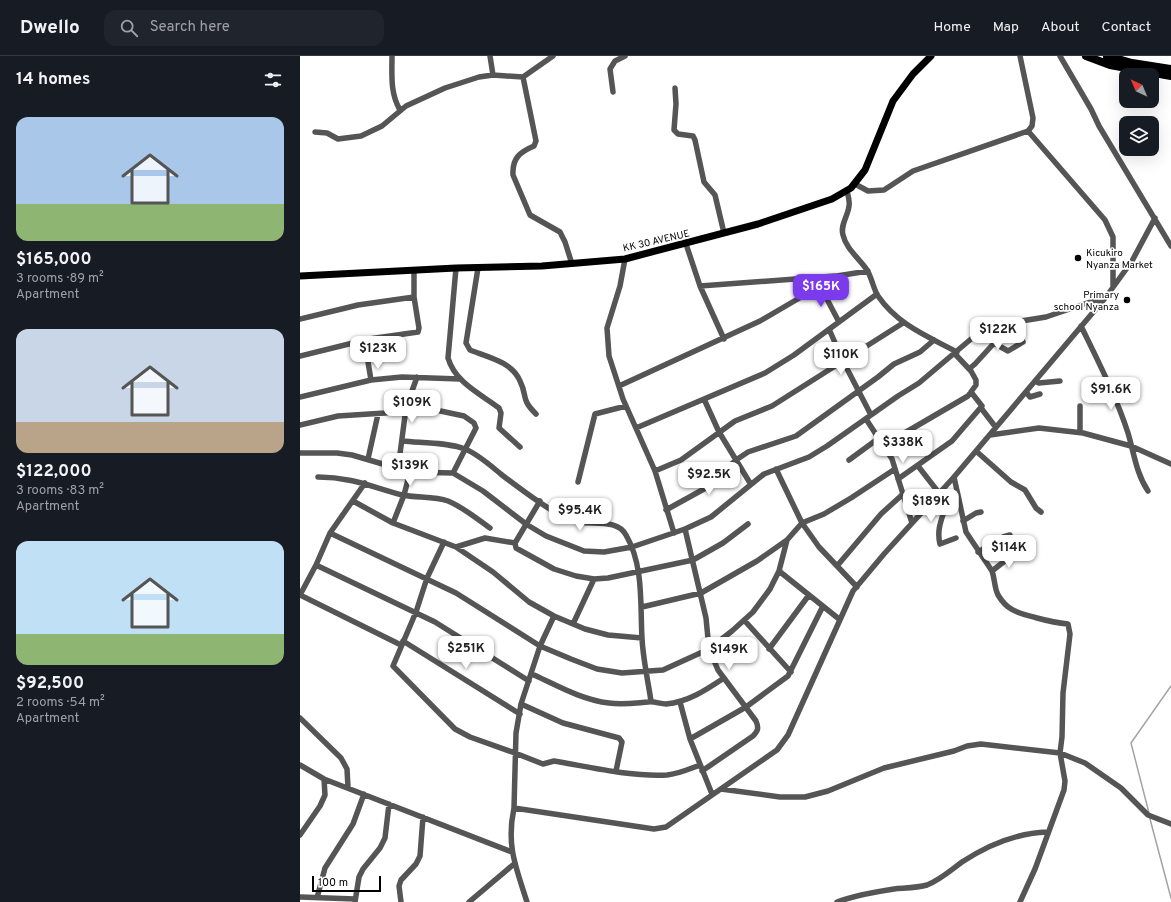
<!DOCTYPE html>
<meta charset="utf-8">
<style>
:root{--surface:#171b24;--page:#20242c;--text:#f1f3f6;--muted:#9ea1a6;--line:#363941;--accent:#7c3aed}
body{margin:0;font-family:Overpass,sans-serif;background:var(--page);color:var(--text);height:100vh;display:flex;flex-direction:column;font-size:15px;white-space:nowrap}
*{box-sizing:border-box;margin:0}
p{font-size:13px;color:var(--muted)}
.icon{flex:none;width:22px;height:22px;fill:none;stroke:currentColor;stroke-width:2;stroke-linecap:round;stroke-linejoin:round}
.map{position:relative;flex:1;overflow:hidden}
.panel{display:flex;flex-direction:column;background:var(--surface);width:300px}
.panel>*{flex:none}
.needle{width:26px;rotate:316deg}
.fabs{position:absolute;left:819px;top:12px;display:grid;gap:8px}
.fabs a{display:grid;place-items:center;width:40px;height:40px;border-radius:8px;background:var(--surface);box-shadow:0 4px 16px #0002;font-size:20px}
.scale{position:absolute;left:12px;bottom:10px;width:69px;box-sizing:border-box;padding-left:4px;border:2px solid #000;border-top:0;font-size:11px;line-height:14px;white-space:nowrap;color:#000;-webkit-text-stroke:3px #fff;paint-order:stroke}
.price{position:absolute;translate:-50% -34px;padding:0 9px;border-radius:8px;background:#fff;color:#222;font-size:13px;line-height:26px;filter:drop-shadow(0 1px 2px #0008)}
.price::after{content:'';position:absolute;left:50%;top:24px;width:12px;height:9px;margin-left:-6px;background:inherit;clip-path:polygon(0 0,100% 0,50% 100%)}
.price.selected{background:var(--accent);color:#fff}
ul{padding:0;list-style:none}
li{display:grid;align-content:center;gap:8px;height:212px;padding:0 16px}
li span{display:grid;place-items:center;height:124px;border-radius:12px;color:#555}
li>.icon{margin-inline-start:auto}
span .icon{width:72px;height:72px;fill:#fffc;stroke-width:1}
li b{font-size:17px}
h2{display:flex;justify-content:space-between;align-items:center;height:48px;padding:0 16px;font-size:17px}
header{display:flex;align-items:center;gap:24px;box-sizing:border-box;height:56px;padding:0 20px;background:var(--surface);border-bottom:1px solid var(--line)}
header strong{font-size:19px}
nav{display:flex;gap:22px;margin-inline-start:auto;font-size:14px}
.search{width:280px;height:36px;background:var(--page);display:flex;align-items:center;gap:10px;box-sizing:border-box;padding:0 14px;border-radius:12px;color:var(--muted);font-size:15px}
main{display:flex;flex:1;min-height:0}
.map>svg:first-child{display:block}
</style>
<header>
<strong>Dwello</strong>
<div class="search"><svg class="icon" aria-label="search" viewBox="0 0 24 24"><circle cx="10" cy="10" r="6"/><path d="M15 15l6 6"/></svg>Search here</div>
<nav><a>Home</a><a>Map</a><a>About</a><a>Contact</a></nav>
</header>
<main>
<section class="panel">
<h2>14 homes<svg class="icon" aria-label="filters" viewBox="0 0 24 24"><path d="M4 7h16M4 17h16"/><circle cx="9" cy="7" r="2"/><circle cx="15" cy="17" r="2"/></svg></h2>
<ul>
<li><span style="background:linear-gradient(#a9c7e8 70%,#8fb573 0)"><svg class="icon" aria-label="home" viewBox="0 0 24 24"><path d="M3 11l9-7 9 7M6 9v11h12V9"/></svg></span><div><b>$165,000</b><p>3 rooms · 89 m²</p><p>Apartment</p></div></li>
<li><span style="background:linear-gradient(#c9d6e8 75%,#b9a48a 0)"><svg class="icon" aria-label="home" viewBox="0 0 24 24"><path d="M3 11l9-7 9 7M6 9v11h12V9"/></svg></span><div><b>$122,000</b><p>3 rooms · 83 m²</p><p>Apartment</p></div></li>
<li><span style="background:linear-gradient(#bfe0f5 75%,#8fb573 0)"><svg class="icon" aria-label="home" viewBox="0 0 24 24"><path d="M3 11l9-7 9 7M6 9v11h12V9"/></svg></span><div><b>$92,500</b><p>2 rooms · 54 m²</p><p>Apartment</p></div></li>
</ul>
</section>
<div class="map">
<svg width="871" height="846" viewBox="0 0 871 846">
<rect width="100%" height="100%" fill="#fff"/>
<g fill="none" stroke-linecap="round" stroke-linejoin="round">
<path stroke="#a3a3a3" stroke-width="1.5" d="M849,757L831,687L871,630
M850,763L871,842"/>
<path stroke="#555" stroke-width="5.5" d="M92,0C92,19 90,37 100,54
M190,0L193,19
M253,0L223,21L236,85L234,90C220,96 212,102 213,119L230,159L260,176L265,186L272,208
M760,0L791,53L799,70L871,190
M375,32L376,48L374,74L378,78L393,80L395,84L404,126L415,139L424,177
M313,36L310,13L315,5L325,0
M728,75L805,164L813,181V231
M15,76L27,77L38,83L61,80L82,70L106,50L145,32L179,21L193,19L223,21
M555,128L568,135L584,134L613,115L728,75L732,70L733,62L720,0
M547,135C548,139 550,145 549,150C548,160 540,169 543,179C546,193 560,203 567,214C572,222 573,232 578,240C598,269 627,280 657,296
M386,188L400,230L424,283
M325,203L320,230L307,272L309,300L323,343L355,415L374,477
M156,212L148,302C155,326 179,337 199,352L201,357L199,372L220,391
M178,212L166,287L170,294C188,301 212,306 220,325C228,341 220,342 236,358
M400,230L535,220
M520,230L539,266
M0,263L58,249L114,241
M781,270C798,305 816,340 828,377C834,397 836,417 848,435
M529,273L543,305L571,359
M69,283L65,288L71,324
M694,287L708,295L723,286L722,284
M0,300L69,283L118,276L119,272L114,241V214
M669,313L675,308L696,285L686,273
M735,325L739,327L760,325
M319,330L460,265L537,220L568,215
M726,336L730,341L740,338
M0,341L71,324L102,321L160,323
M404,343L419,376L450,427
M780,350V376
M681,352L694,369
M566,363L592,403L612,467
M0,369L38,360L85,357L106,352L131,353L164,360L174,367L176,372L153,417
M336,372L465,317L494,299L577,238
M690,379L739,372L783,377L831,390L871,408
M102,385C122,387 146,386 165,393C178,398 191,410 202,419C219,432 252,457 270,464C289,471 316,461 326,479C344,510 340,548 342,582C343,603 348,625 351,645
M585,391L596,382L668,340L676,329V324L671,315L655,298
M676,395L711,426L725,434L736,452L741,456
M0,397H37L52,399L110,416L153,417L183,435L226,468L246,480L284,495L304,496L332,491L385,473L411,461L464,418L509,401L527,390L598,340L619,327L671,283L691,270L746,261L805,241
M68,403L78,358
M549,404L579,382
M618,410L639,437
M98,413L106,352L117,321
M476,413L502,467L519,491L557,531
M355,415L381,404L435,365L472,350L603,267
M18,421C51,421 72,431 102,439C117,442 134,440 148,445C163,451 177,463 190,472
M654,421L666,476L692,515C695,523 694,531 698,539C708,556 720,557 737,562C748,565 757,567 768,568L770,578L763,637L762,681L760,697L765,725L764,734L735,813L720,846
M598,423L652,385L682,350L671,336
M278,426L295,358L326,350
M53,445L93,467L156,491L193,516L229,546L254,560L285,573L308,579L342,582
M240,445L215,487L216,492L254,513L276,520L294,523L308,522L393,504L423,487L448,468
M366,454L404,433L436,404L448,396L496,380L578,321L594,308L620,296L634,284
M663,465L676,457L681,456
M93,467L104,439L110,416
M385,473L406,562L409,593L418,614L456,665C459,672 458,675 453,680L402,715
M30,477L156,537L240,590L271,603L297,613L322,617L363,614L409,593L432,575L453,556L470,533L479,515L487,484L502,467L524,458L551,442L595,413
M656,482L640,488C635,469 647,455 648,438L658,439
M144,486L127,522L116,556L93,610L155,673L170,681L215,697L243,708L254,705C290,711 330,721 367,719C379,718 389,713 400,709
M156,491L185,482L215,487
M678,496L703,481L710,479
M16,509L135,566L229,625
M537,510L581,458L603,438
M479,515L539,563
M692,515L706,504L720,501
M0,539L16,509L30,477L65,427
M0,539L101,589
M342,551L401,537L457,505L487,484
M444,564L491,616
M273,568L294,523
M103,585L220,658
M469,593L509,539
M232,618C256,629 282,644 309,647C322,649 335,647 348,646C354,645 360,648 366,648C388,646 406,634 424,622
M380,646L390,683L412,738
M221,648L263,667L319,682L322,686L316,715
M0,662L41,702L47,713L48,732
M390,683L446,651L488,620L523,550
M0,709L24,723L212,796
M421,733L480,741H505L528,735L584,712L654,695L667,690L681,688L760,697L785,707L821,732L848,759L871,768
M214,752L216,677L221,648L240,590L254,560
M0,779L20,750L25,739L24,723
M0,841L55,843
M17,842L25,812L53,768L64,738
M55,846L59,821L63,813L80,792L85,782L89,748
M101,846L99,830L101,824L116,808L120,800L123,761
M169,846L214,808
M227,846C216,811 206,790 214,752L354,773L366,771L477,694L488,679L553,535L584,498L654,421L806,241L832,205L855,162
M537,846C556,839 574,836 594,833C604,832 617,832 627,829C640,824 651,814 662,806C688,789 716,777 747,776"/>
<path stroke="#000" stroke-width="7" d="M0,220L156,212L242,210L325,203L458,168L532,143L551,132L565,114L593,45L613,18L631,0"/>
<path stroke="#000" stroke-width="8" d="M786,0L810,9L871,20
M807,0L832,7L871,13"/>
</g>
<g fill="#000" stroke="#fff" stroke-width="1.5">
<circle cx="778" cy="202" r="4"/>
<circle cx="827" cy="244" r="4"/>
</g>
<g text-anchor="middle" stroke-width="3.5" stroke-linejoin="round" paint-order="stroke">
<g font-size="10" fill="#000" stroke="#fff">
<text transform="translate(356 184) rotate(-13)" y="4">KK 30 AVENUE</text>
</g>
<g font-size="10" fill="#000" stroke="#fff" text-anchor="start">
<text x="786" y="200">Kicukiro<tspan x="786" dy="12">Nyanza Market</tspan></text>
<text x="819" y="242" text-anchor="end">Primary<tspan x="819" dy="12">school Nyanza</tspan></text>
</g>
</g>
</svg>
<div class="fabs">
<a><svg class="needle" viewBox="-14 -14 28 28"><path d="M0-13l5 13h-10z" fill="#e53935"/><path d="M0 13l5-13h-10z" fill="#9ea1a6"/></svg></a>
<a><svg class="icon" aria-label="layers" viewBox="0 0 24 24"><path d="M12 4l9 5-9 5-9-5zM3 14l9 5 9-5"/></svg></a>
</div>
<div class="scale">100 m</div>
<b class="price selected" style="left:521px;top:252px">$165K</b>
<b class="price" style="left:698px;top:295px">$122K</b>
<b class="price" style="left:78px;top:314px">$123K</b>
<b class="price" style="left:541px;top:320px">$110K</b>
<b class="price" style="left:811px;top:355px">$91.6K</b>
<b class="price" style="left:112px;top:368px">$109K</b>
<b class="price" style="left:603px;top:408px">$338K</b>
<b class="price" style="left:110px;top:431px">$139K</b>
<b class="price" style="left:409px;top:440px">$92.5K</b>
<b class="price" style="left:631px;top:467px">$189K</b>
<b class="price" style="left:280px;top:476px">$95.4K</b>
<b class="price" style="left:709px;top:513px">$114K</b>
<b class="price" style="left:166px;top:614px">$251K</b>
<b class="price" style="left:429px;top:615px">$149K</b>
</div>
</main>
